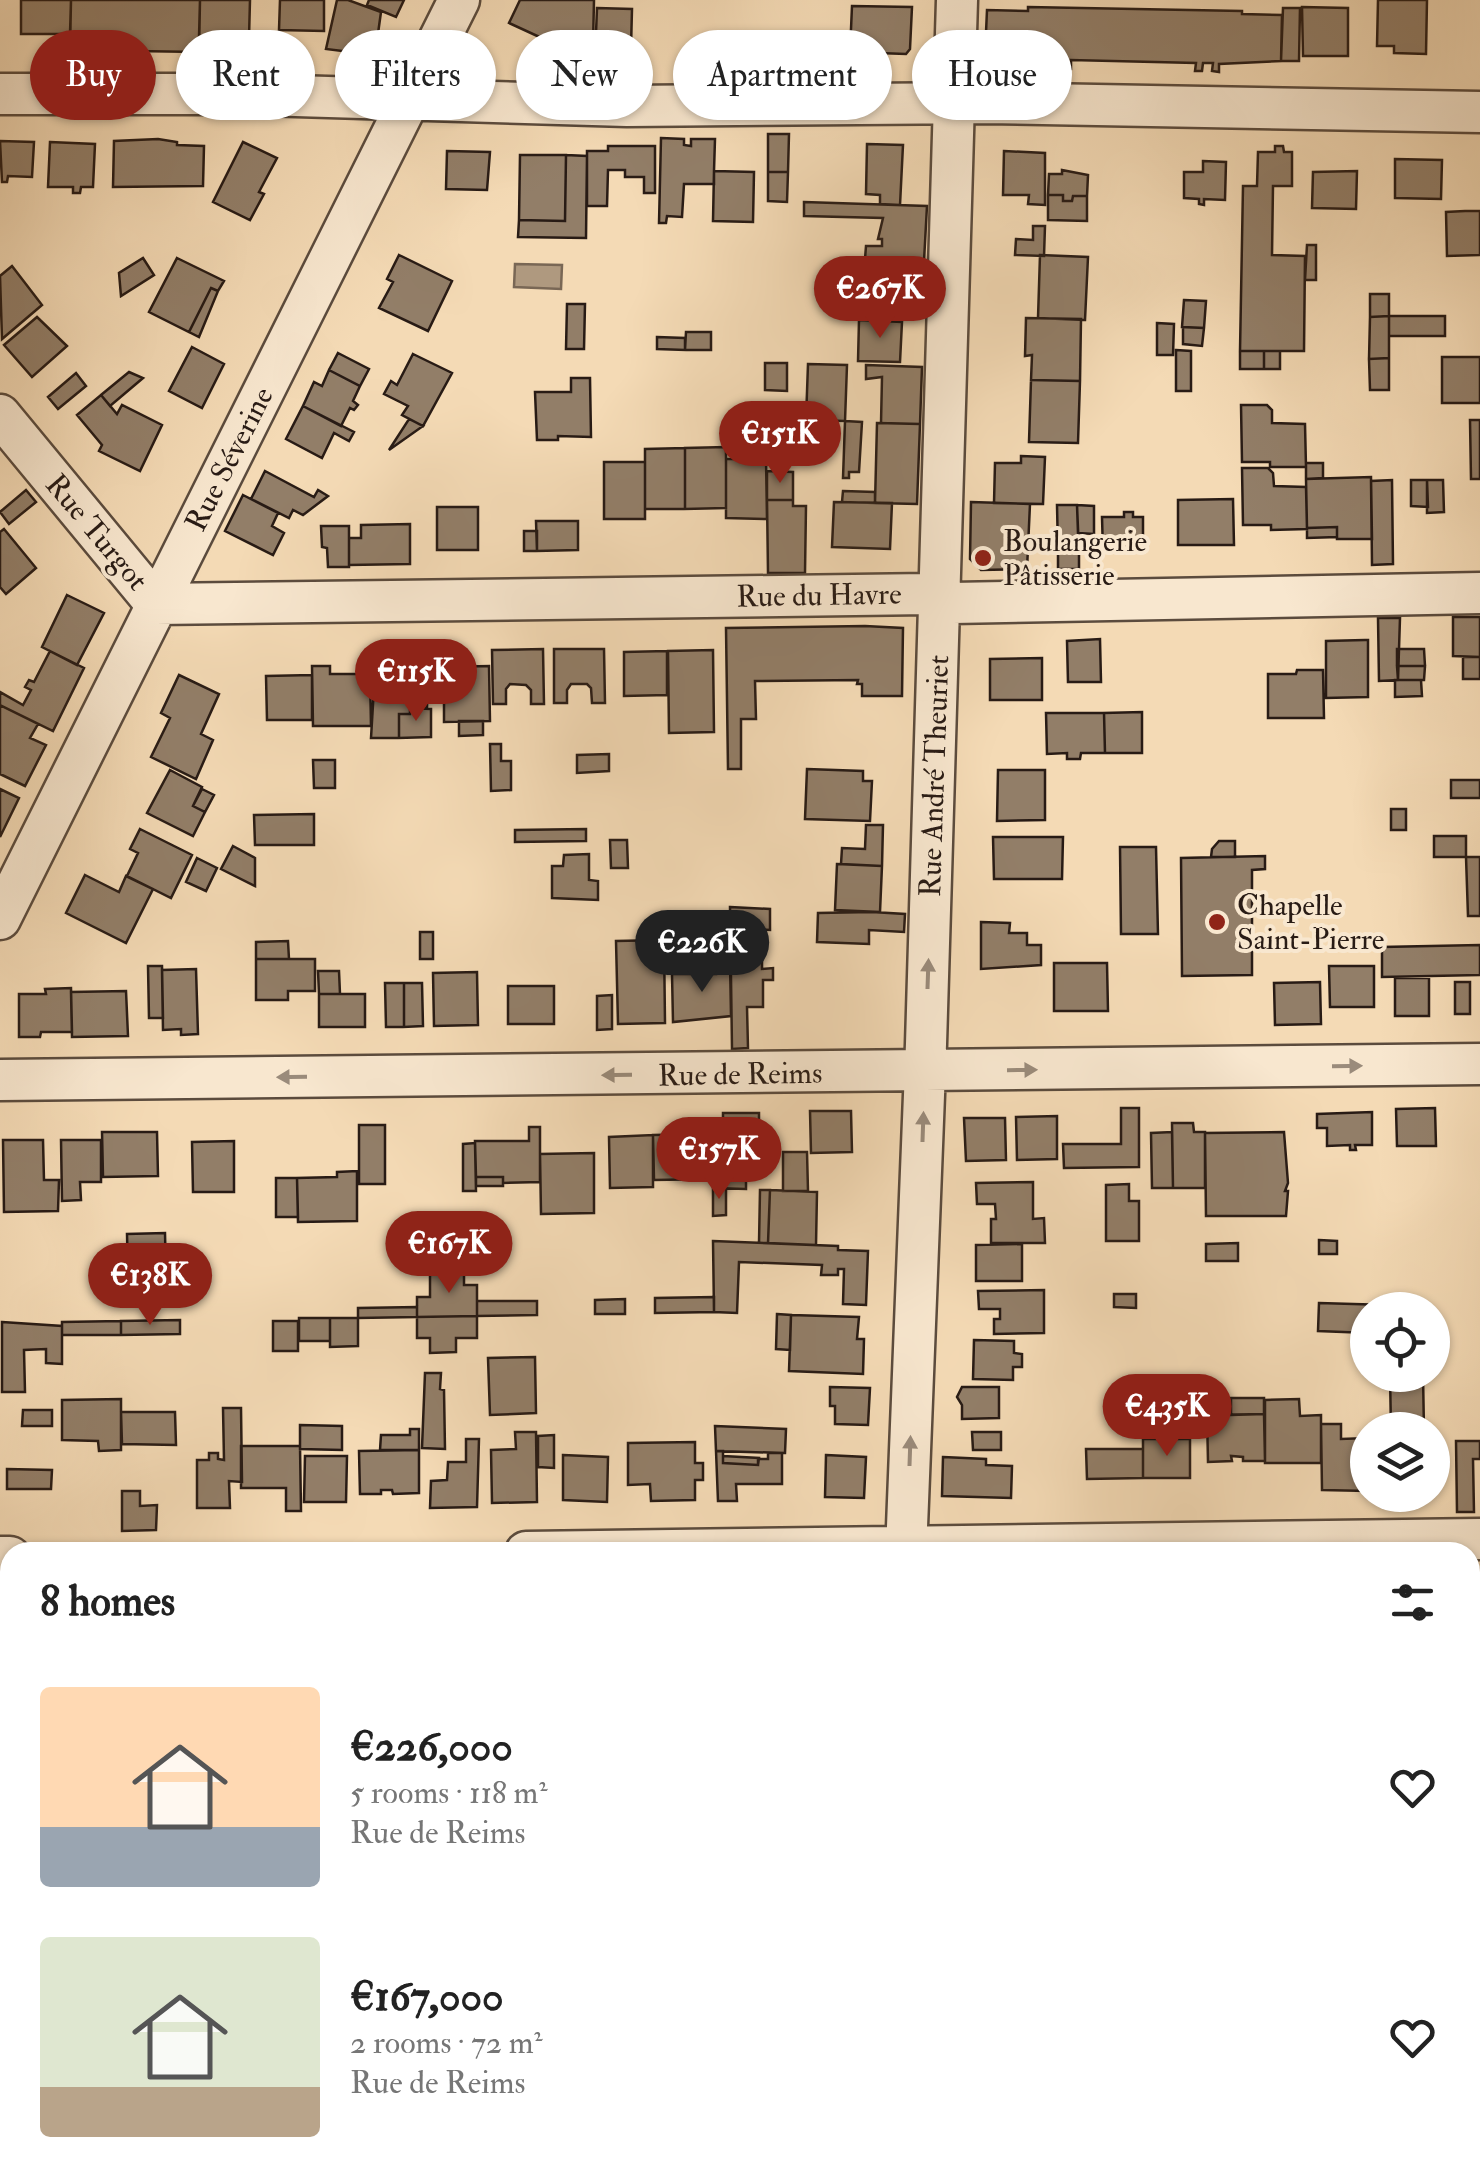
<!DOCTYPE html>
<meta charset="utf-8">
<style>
:root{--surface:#fff;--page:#f6f6f6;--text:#222;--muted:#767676;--accent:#8f2418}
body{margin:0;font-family:"IM FELL Double Pica",serif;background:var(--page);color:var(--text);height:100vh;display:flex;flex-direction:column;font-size:38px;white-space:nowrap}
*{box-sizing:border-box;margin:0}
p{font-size:32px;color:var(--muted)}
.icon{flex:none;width:55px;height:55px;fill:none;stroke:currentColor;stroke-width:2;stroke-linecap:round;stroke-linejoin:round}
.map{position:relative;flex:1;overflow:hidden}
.drawer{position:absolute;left:0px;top:1542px;width:1480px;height:642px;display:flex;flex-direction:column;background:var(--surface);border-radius:30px 30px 0 0;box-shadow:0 2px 8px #0004}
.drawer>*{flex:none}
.banner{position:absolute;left:30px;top:30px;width:1420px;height:90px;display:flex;gap:20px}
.buttons{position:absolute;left:1350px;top:1292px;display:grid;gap:20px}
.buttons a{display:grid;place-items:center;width:100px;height:100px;border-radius:50%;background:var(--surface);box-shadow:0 2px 8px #0004;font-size:50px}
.price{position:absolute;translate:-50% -85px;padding:0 22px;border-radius:35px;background:var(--accent);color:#fff;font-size:32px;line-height:65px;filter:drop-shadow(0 2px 5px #0008)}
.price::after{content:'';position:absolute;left:50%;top:60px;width:30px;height:22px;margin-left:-15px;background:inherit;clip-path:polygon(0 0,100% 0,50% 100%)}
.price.selected{background:#222;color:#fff}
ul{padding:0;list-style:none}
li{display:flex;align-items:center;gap:30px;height:250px;padding:0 40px}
li span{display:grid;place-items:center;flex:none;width:280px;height:200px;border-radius:10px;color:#555}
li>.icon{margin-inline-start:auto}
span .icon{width:120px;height:120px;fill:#fffc;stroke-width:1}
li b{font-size:42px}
h2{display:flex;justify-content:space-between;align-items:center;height:120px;padding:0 40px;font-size:42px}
.chip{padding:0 35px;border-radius:45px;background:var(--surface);box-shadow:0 2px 8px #0004;font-size:35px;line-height:90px}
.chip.selected{background:var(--accent);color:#fff}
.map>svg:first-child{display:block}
</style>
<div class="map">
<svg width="1480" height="2184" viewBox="0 0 1480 2184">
<rect width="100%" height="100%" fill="#f4dab5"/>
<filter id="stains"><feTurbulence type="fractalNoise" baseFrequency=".002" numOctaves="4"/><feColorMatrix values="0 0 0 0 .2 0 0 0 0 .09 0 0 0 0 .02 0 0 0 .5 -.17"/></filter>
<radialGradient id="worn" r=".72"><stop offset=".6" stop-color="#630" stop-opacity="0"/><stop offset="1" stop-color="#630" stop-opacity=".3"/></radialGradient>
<path fill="#af997f" stroke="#796755" stroke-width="2.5" d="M515,264L562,265L561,289L514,287Z"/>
<path fill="#927e68" stroke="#281b15" stroke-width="2.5" d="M21,0H71L70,34H21Z
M71,0H200L199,52L70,50Z
M200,0H250L249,38L199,37Z
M280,0H324V31L279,30Z
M337,0H348L381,12L375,55L326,49Z
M369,0H404L396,17L367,5Z
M520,0H594L593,46L578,39L572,52L509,23Z
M1378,0H1427L1426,54L1394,53V46H1377Z
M852,6L912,7L910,49L906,54L850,52Z
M1028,7L1242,11V14L1282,15L1281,61L1219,64V72L1212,71L1213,63H1203L1202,71H1195L1196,63L1071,60V69H1064L1065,61L1054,60V68H1047L1046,60H1027V56L985,55L987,10L1028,11Z
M1302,7L1348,8V56H1303Z
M597,8L632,9L631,48H619L618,58H595Z
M1283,8H1300L1299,61H1281Z
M768,134H789L788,172H768Z
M661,138L684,139V145L691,146V139H715L714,171V184H684L682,217L667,216L666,223H659Z
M158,139L177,142V145L204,146L203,186L113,187L114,141Z
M0,141L34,142L32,177L8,176L7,182H2Z
M50,142L95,144L93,187H81L80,193H73V187H48Z
M243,142L277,158L259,192L264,194L250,220L213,202Z
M867,144L903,145L900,205L880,204V195L866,194Z
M608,146H655V193H644V177H625V170H608L607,206H587V151H608Z
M1275,146H1283L1284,152H1292V186H1273L1272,255L1305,256L1304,351H1240L1243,186H1257L1258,152H1275Z
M447,151L490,152L487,190L446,189Z
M1004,151L1045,153V205L1028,204L1029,195H1003Z
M520,155H566L565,221L519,220Z
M566,155L587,156L586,238L518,237L519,220L565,221Z
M1395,159L1442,160L1441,199L1395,198Z
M1203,161L1226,162L1225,200L1204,199V205L1199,204V199L1184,198V172H1203Z
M1062,170L1088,175L1087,196H1073L1072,201H1063V195H1048L1049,174H1062Z
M714,171L754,172L753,222L713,221Z
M1357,171L1356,209L1312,208L1313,172Z
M768,172H788L787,202L768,201Z
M1048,195H1063V201H1072L1073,196H1087V221L1048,220Z
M804,202L927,206L924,261L865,259L866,246H882V239H878L883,218L804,216Z
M1465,211H1480V255L1447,256L1446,212Z
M1033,226H1045L1044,256L1015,255L1016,239L1033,240Z
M1307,245H1316V280H1305Z
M399,255L452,281L428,331L379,308L393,282L387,279Z
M1040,255L1088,257L1085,320L1038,318Z
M143,258L154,275L121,296L119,273Z
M177,258L224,281L218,291L211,288L189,332L149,312Z
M12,266L42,305L2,339L0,276Z
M855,277L893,278L892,299H887L886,317L838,315V297H854Z
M211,288L218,291L199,337L189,332Z
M1370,294H1389V316L1370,317Z
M1184,300L1206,301L1204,328L1182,327Z
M567,304H585L584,349H566Z
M1389,316H1445V336H1389Z
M1389,316V358L1369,359L1370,317Z
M37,317L67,346L32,377L4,345Z
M1026,318L1081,319L1080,381L1031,380L1032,355L1025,356Z
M859,320L902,322L900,362L858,361Z
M1157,323L1174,324L1173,355H1157Z
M1183,327L1204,328L1202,346L1183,344Z
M686,332H711V350H685Z
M657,337L685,338V350L657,349Z
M192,347L224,364L202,408L169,391Z
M1176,350L1191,351V391H1176Z
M1240,351H1264V369H1240Z
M1264,351H1280V369H1264Z
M338,353L369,369L360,386L329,370Z
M413,354L452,373L423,426L402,415L408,406L384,394L391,381L397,385Z
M1442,357H1480V403H1442Z
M1389,358V390H1370L1369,359Z
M765,363H787V391L765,390Z
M808,364L847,365L845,421L806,420Z
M866,365L922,367L920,424L881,423L882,377L866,379Z
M329,370L360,386L353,401L358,405L354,410L350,408L341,426L303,406L314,382L322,386Z
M129,372L143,378L110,406L101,395Z
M76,373L86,386L58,409L48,397Z
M571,378H590L591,437L558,436V440H537L535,392H571Z
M1031,380L1080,381L1078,443L1029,442Z
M101,395L117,414L122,405L162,425L140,471L99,451L102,445L77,415Z
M1241,405H1267L1272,410V423L1305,424L1306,467H1270V462H1242Z
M303,406L354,432L349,441L334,433L322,458L286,439Z
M409,419L423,426L389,450Z
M1470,420H1480V479H1471Z
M845,421L862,422L859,472H849V478H843Z
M877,423L920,424L917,504L875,503Z
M726,447V508L685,509V448Z
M685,448V509H645V449Z
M1021,456L1045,457L1043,504L994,503L995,463H1021Z
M726,459H766L767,519L726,518Z
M604,462H645V519H604Z
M1306,463H1323V478L1306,479Z
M1242,468H1268L1273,473L1274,486L1306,487L1307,529L1271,530V525H1243Z
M265,471L314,497L318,490L328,496L303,515L293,510L289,518L251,499Z
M767,471L793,472V500H767Z
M1371,477L1372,539H1337V527L1307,528L1306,479Z
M1392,480L1393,564L1372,565L1371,481Z
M1411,480H1427L1428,507L1411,506Z
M1427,480H1443L1444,512L1427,513Z
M26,490L36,502L9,524L0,512Z
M843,491L875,492V503L842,502Z
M243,495L278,513L272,526L284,533L273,555L225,531Z
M1233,499L1234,545H1178V500Z
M767,500H793V506H806L805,573H768Z
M834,502L892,503L890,549L832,547Z
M971,502L1030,504L1027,569L981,570L970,559Z
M1057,505H1077L1079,552L1058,551Z
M1077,505L1094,506V534L1078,533Z
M437,507H478V550H437Z
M1124,512H1133V517H1143V552H1103L1102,517H1124Z
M536,521H578V550L537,551Z
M410,524V564L349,565V538H361V525Z
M321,526H349V567H328L327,548L322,547Z
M1337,527V537L1307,538V528Z
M4,529L36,568L6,594L0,587V532Z
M524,531H537V551H524Z
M1058,551L1079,552V569H1058Z
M67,595L104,613L77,665L42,647Z
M1453,617H1480V657L1453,656Z
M1378,618H1400L1398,680L1379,681Z
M865,626L903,628L902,696H862V684H857L858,680L755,681L756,719H741V769H728L726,628Z
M1100,639L1101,682H1068L1067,641Z
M1365,640H1368V697L1326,698V641Z
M543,649L544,704H531V690L526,685L510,684L506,689V704H493L492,650Z
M554,649H604L605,703H592L591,688L587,684H571L567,690V703H554Z
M1397,649H1424L1425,666H1397Z
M713,650L714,732L669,733L668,651Z
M50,651L84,668L53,731L0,705V692L23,705L31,690L25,687L29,680L34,682Z
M667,651V695L624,696V652Z
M1463,657H1480V679H1463Z
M1042,658V700H990V659Z
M312,666H330V674H370L371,726H313Z
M489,666L490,721L444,722V667Z
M1397,666H1425L1424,680H1398Z
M1297,670H1323L1324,718H1268V674H1296Z
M375,671H428L427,708H410V714H399V738H371Z
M179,675L219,694L201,734L213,740L196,779L151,757L170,718L161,713Z
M312,675V720H267L266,676Z
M1395,680H1421L1422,696L1395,697Z
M0,705L38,724L30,738L46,745L25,786L0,774Z
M410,708L431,709V737L399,738V714H410Z
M1142,712V753H1105L1104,713Z
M1046,713H1104L1105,753H1081L1080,759H1067V753L1047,754Z
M459,721H483V735L459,736Z
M490,744H501V761H511V790L491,791Z
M609,754V771L577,773V755Z
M313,760H335V788H314Z
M807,769L863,771V781H872L870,821L805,819Z
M170,770L202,787L193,806L205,812L193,836L147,813Z
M998,770H1045V820L997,821Z
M1451,780H1480V798H1451Z
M0,789L19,798L0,837Z
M202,789L214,795L205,812L193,806Z
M1391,809H1406V830H1391Z
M314,814V845H255L254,815Z
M866,825H883L882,866L841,864L842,848L865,849Z
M140,829L192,855L171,898L127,876L138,853L130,849Z
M586,829V841L515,842V830Z
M1434,836H1466V857H1434Z
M993,837H1063L1062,879H994Z
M610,840H627L628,868H611Z
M1219,841H1235V857H1211L1212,849Z
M233,846L255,858V886L221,869Z
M1120,847H1156L1158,934H1121Z
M589,854V880L598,881V900L552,898V866H563L564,855Z
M1265,856V869L1252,870V975L1182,976L1181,858Z
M1466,857H1480V916H1468Z
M197,858L217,868L206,891L186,882Z
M837,864L882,866L880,912L835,910Z
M85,875L119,892L126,876L153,889L126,943L66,913Z
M730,907L770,909V930L752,929V926H747L748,940H762V969L773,968V980H763V1007H747L748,1048L732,1049Z
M872,912L905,914L904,932L869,930V944L817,942L818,913Z
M981,922L1010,923L1009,933H1027V945H1041V965L981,969Z
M420,932H433V959H420Z
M664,940L665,1023L618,1024L616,941Z
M288,941L289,959H256V942Z
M1480,945V975L1382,977V947Z
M256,959H315V991H288V1000H256Z
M730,962L731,1016L673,1022L672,974H716V963Z
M1054,963H1107L1108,1011H1054Z
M148,966H162L163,1018H149Z
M1329,966H1374V1007H1330Z
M196,969L198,1034L181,1035V1029L163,1030L162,970Z
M318,971H339L340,994H319Z
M477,972L478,1025L434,1026L433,973Z
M1395,978H1429V1016H1395Z
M1320,982L1321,1024L1275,1025L1274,983Z
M1455,982H1470V1014H1455Z
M385,983H404V1027H386Z
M404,983H422L423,1026L404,1027Z
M508,986H554V1024H508Z
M71,988L72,1032H41L40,1037H19V994H46L45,989Z
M126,991L128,1036L72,1037L71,992Z
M319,994H365V1027H319Z
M612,995V1029L597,1030V996Z
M1121,1108H1139V1167L1064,1168L1063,1144H1121Z
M1435,1108L1436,1146H1397L1396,1109Z
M810,1111H851L852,1152L811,1153Z
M1372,1112V1145H1355L1356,1150H1350V1145L1327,1146V1128H1317V1114Z
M723,1113H759V1161H746V1189L713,1188L712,1124H723Z
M1057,1116V1159L1017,1160L1016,1117Z
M964,1118H1005L1006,1160L966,1161Z
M1172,1123H1193L1194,1132H1205V1188H1173Z
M359,1125H385V1184H359Z
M529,1127H540V1182L503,1183V1177H476L475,1141H529Z
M102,1132H157L158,1176L103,1177Z
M1172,1132L1173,1188H1152L1151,1133Z
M1284,1132L1288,1183L1285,1191H1288L1286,1216H1206L1205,1133Z
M712,1134L713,1179L654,1180L653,1135Z
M653,1135V1187L610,1188L609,1137Z
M3,1140H43L44,1180H59L58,1211L4,1212Z
M61,1140H101V1182H80L81,1200L62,1201Z
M234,1141V1192H193L192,1142Z
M475,1143L476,1191H463V1144Z
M783,1152H807L808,1191H783Z
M594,1153V1213L541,1214L540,1154Z
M357,1171V1221L298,1222L297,1178L337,1177V1172Z
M476,1177H503V1186H476Z
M276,1178H297L298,1217H276Z
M1033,1182V1219L1044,1218L1045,1243H991V1219H996L995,1204H977L976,1183Z
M1129,1184V1201H1139V1241H1106V1185Z
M713,1188L726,1189V1215L713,1216Z
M760,1190H770L768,1243H759Z
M770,1190L817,1192L816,1245L768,1243Z
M165,1233L166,1277H128L127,1234Z
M1319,1240L1337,1241V1254H1319Z
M713,1241L838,1246V1250L868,1251L866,1305L843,1304L844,1269H838V1275H821L822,1265L739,1262L737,1313L714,1312Z
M1238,1243V1261H1206V1244Z
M1022,1244V1281H976V1245Z
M464,1268V1285H477V1316L417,1317V1297H430V1269Z
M1044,1290V1333L994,1334V1319H1000V1309H979L978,1291Z
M1114,1294H1136V1308L1114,1307Z
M714,1297V1312L655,1313V1298Z
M625,1299V1314H595V1300Z
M477,1301H537V1315L477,1316Z
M1319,1303L1387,1305V1310H1368V1333L1318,1331Z
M417,1307V1317L358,1318V1308Z
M777,1314L791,1315L790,1350L776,1349Z
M791,1315L859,1317L857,1339H864L863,1374L789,1371Z
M477,1316V1338H456V1352L430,1353V1338H417V1317Z
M299,1318H330V1341H299Z
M330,1318H358V1346L330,1347Z
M180,1320V1334L121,1335V1321Z
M121,1321V1335H62V1322Z
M273,1321H298V1351H273Z
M2,1322L62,1326V1364L46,1363V1349L24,1350L25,1392H2Z
M974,1340L1014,1341V1353L1022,1354V1367H1013V1380L973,1379Z
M535,1357L536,1413L490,1415L488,1358Z
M425,1373H441L440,1389L444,1390L445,1449L422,1448Z
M1390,1375H1423L1424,1430H1391Z
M830,1387L870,1388L868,1425L835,1424V1406H830Z
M962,1387H999V1418L962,1419V1405L957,1397Z
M1231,1398H1264V1414L1231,1415Z
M121,1399V1450L99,1451L98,1441L62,1440V1400Z
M1299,1399L1300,1416L1321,1415V1463H1265V1400Z
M223,1408H241L242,1482L229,1481L230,1508H197V1460H209V1453H218V1459L224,1460Z
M23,1410H52V1426H22Z
M121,1412H175L176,1445L122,1444Z
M1264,1414L1265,1461H1243V1457L1231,1456L1232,1461L1208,1462L1207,1415Z
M1321,1424H1341V1439L1368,1438V1491L1322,1490Z
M300,1425L342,1426V1450L300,1449Z
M715,1426L786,1429L785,1453L716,1451Z
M410,1429H419V1450H380L381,1435H410Z
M515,1432H536L537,1502L492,1503L491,1450L516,1449Z
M972,1432H1001V1450H973Z
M554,1435V1468L538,1467V1436Z
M466,1439H479L477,1507L430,1508L431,1481L447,1480L448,1462H466Z
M1143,1439H1190V1478H1143Z
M1456,1441H1480V1459H1473L1474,1512H1457Z
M695,1442V1463H703V1480H695V1500L651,1501L650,1484L628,1485V1443Z
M241,1446H300L301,1511H286V1488H241Z
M1086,1449H1143V1478L1087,1479Z
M419,1450V1493L393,1494L392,1490H381V1494H360L359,1451Z
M716,1451H723V1463L758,1465V1459H768V1453H782V1484H736L737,1501H718Z
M563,1455L608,1457L607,1502L563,1500Z
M826,1455L866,1457L864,1498L825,1497Z
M305,1456H347L346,1502H304Z
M723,1456L759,1458L758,1465L723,1463Z
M943,1457L986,1459V1465L1012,1466L1011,1498L942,1496Z
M7,1469L52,1470L51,1489H7Z
M122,1491H140V1506L157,1505L156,1530L122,1531Z
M0,1698H10V1734H0Z
M347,2175H397L415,2184H366Z
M450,2175H480V2184H450Z
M796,2175H837V2184H796Z
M947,2175H987V2184H946Z"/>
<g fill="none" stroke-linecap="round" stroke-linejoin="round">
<defs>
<path id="street" d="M0,94H227L627,106L986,103L1480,112
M0,415L156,604L928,594L953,603L1480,593
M0,919L459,0
M0,1080L1480,1064
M526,1552L1480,1539
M906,1552L926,1044L957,0
M0,1557H10
M1470,1971L1480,1970
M890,2184L891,2175"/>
<path id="highway" d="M0,2026L10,2047
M67,2175L71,2184"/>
</defs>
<use href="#street" stroke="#5b4b3d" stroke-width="45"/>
<use href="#highway" stroke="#281b15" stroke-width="60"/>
<path stroke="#281b15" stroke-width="6" stroke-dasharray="2.5 5" stroke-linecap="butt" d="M0,1797L10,1815
M190,2175L194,2184"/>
<use href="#street" stroke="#f8e7cf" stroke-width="40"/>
<use href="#highway" stroke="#f4dab5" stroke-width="55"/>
</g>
<defs><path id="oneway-solid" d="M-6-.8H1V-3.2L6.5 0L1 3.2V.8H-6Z" transform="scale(2.5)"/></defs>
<g fill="#9a8b7b">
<use href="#oneway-solid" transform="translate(928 974) rotate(-88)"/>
<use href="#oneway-solid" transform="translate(1347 1066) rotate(-1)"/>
<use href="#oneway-solid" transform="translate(1022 1070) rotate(-1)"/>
<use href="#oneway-solid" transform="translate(617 1075) rotate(179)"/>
<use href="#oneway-solid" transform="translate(292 1077) rotate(179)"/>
<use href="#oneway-solid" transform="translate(923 1127) rotate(-88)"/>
<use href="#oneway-solid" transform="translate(910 1451) rotate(-88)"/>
</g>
<g fill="#8f2418" stroke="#f8e7cf" stroke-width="4">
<circle cx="983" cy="558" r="10"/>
<circle cx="1217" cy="922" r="10"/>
</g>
<g text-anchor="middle" stroke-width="8" stroke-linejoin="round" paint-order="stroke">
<g font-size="30" fill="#281b15" stroke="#f8e7cf">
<text transform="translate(229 459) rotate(-63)" y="10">Rue Séverine</text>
<text transform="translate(97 532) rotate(50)" y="10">Rue Turgot</text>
<text transform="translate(819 595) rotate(-1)" y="10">Rue du Havre</text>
<text transform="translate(934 776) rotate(-88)" y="10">Rue André Theuriet</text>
<text transform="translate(740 1074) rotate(-1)" y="10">Rue de Reims</text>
</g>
<g font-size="30" fill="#281b15" stroke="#f8e7cf" text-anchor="start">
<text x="1003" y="551">Boulangerie<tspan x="1003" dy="34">Pâtisserie</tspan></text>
<text x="1237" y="915">Chapelle<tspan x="1237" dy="34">Saint-Pierre</tspan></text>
</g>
</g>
<rect width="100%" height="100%" filter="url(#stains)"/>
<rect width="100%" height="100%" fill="url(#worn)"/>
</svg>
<div class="buttons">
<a><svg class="icon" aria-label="locate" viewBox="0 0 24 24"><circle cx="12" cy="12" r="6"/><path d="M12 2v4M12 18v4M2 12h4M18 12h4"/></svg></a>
<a><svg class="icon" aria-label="layers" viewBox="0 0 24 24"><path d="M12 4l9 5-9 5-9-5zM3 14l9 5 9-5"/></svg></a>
</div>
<b class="price" style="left:880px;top:341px">€267K</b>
<b class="price" style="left:780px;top:486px">€151K</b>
<b class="price" style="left:416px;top:724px">€115K</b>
<b class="price selected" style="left:702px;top:995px">€226K</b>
<b class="price" style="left:719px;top:1202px">€157K</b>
<b class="price" style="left:449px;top:1296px">€167K</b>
<b class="price" style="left:150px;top:1328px">€138K</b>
<b class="price" style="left:1167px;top:1459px">€435K</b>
<div class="banner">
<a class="chip selected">Buy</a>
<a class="chip">Rent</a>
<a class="chip">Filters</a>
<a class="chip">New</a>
<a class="chip">Apartment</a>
<a class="chip">House</a>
</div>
<section class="drawer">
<h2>8 homes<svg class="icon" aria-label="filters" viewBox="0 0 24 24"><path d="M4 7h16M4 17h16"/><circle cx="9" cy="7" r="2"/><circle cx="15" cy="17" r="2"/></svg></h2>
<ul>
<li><span style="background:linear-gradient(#ffd9b3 70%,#9aa5b1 0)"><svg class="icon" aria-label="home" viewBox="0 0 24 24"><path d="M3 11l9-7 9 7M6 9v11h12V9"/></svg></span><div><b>€226,000</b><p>5 rooms · 118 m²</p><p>Rue de Reims</p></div><svg class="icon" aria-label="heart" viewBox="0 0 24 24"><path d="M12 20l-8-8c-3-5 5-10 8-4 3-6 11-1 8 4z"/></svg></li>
<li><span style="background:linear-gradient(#dfe7d0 75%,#b9a48a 0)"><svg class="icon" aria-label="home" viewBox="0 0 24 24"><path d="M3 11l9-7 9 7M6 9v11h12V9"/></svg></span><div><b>€167,000</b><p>2 rooms · 72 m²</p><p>Rue de Reims</p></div><svg class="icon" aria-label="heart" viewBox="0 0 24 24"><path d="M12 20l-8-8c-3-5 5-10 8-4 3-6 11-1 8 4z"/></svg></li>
</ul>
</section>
</div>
